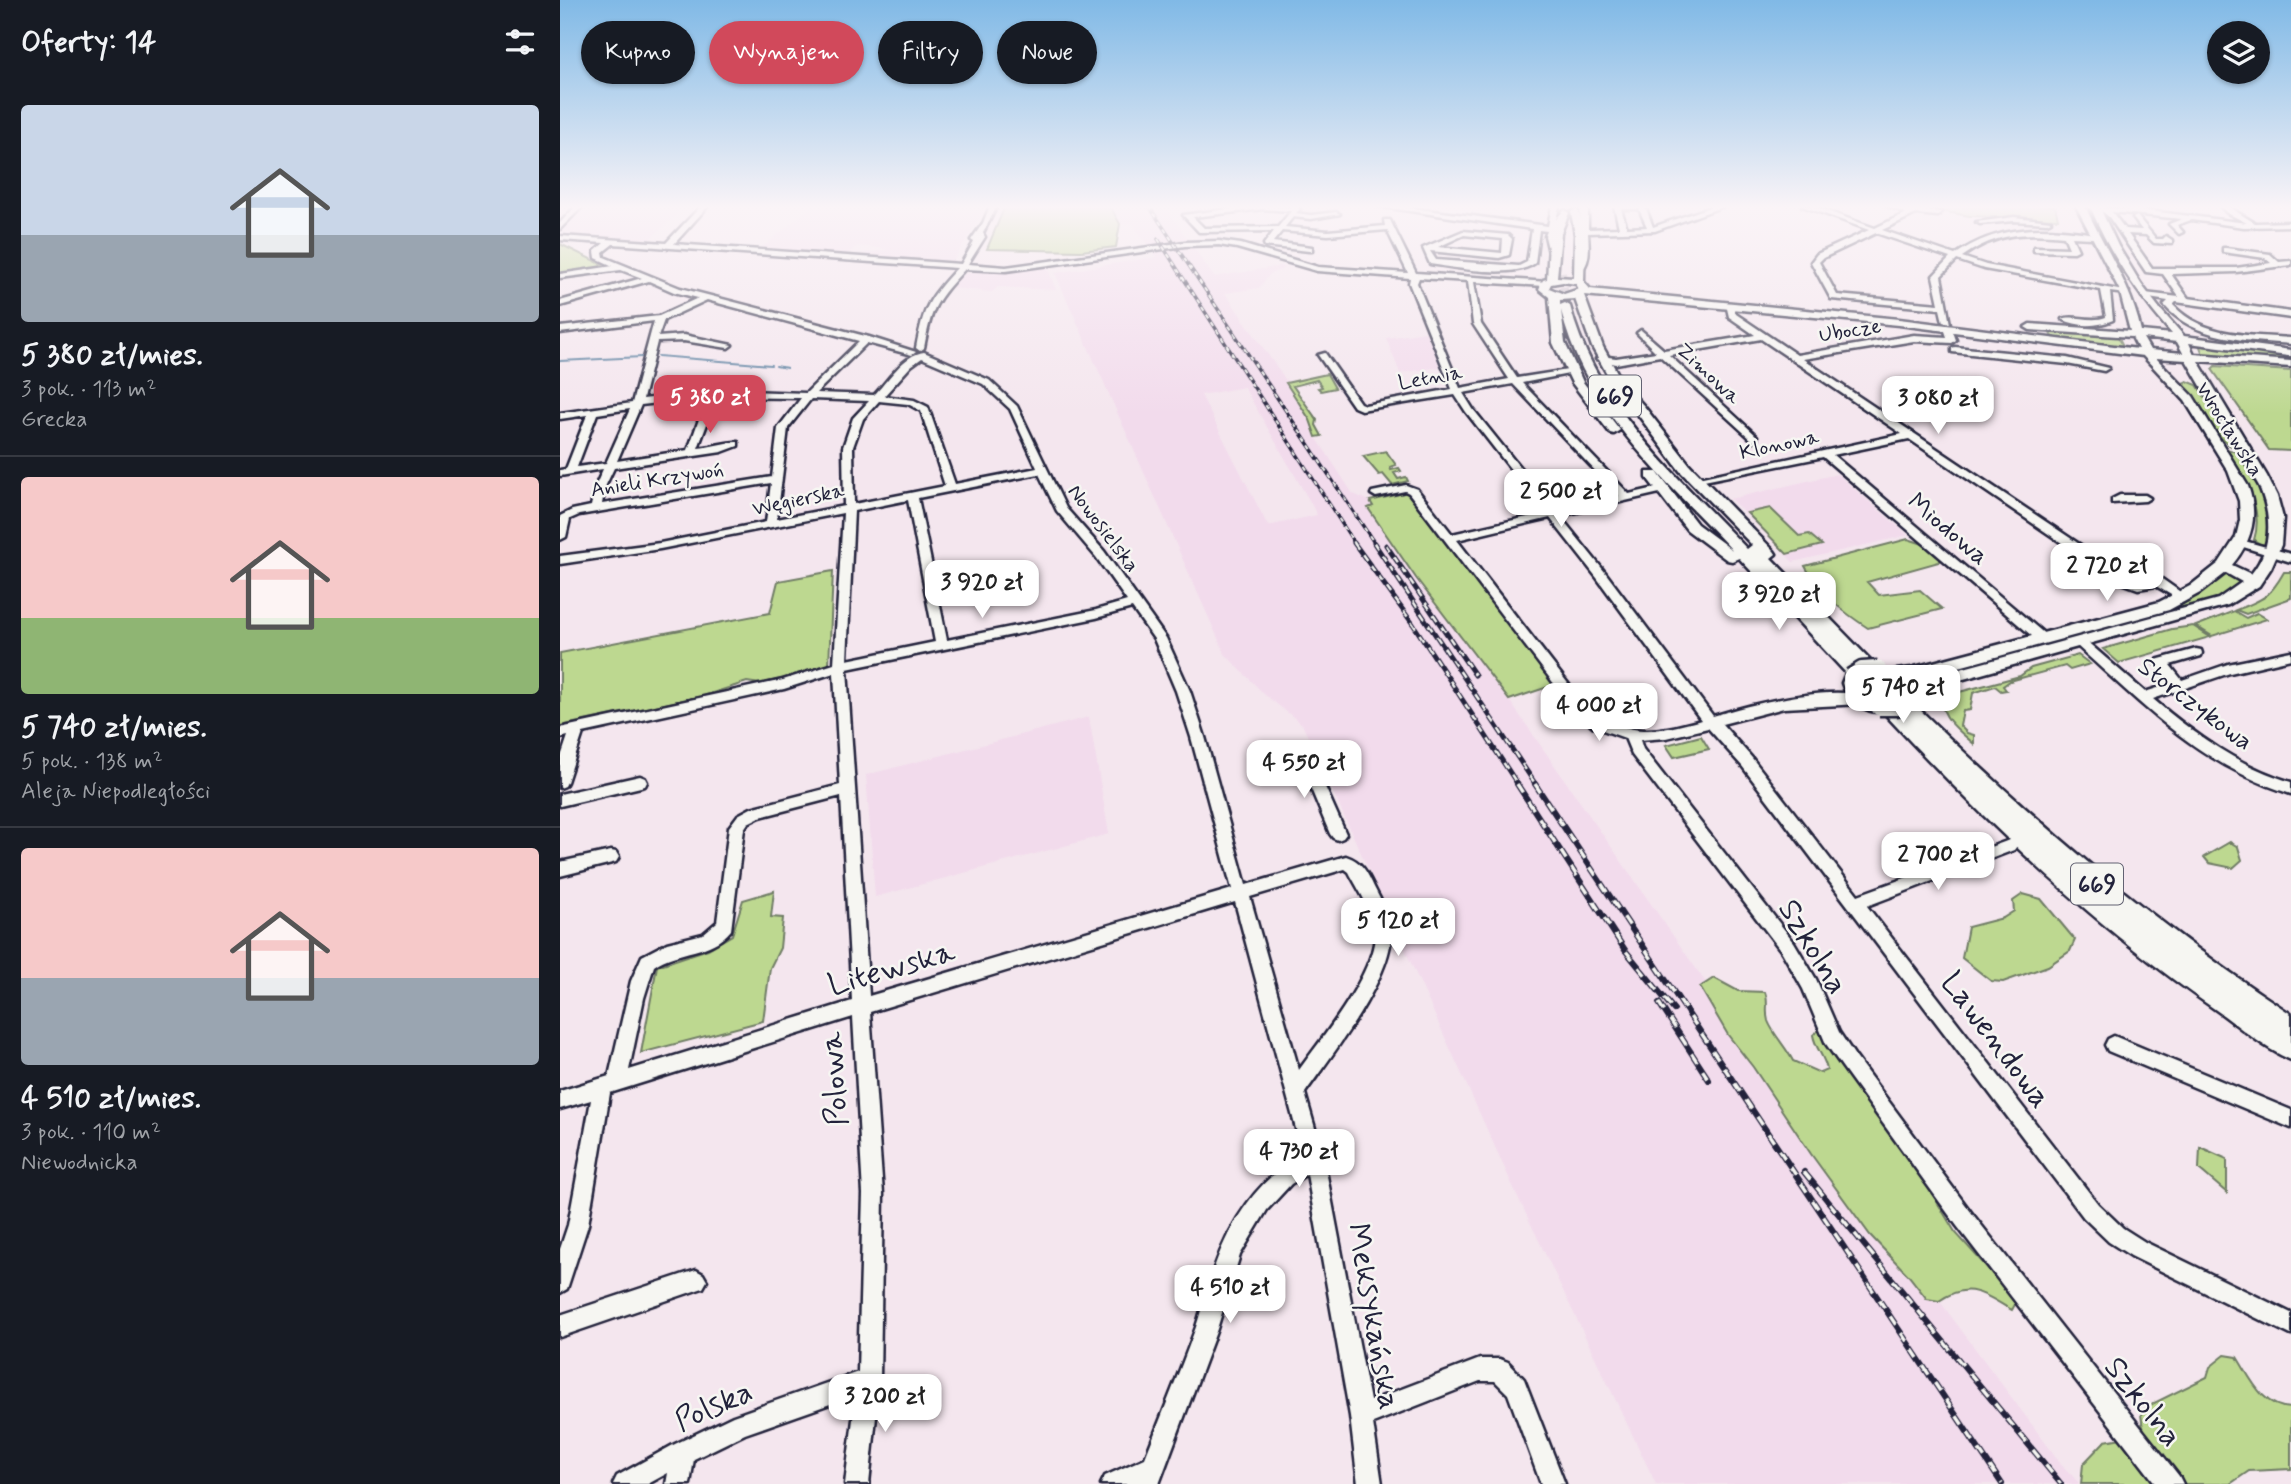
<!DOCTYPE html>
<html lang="pl">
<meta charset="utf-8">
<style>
:root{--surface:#171b24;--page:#20242c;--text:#f1f3f6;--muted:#9ea1a6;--line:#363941;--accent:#d1495b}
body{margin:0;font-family:Mynerve,sans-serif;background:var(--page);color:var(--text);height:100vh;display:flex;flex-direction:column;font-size:26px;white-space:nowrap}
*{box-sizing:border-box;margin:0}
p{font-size:23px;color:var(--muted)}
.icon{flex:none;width:38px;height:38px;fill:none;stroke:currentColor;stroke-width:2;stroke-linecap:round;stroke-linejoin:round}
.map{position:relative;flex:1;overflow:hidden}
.side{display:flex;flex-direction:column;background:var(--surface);width:560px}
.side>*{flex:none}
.top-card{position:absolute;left:21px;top:21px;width:665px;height:63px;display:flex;gap:14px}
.tools{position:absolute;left:1647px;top:21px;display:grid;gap:14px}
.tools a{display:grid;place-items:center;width:63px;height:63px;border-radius:50%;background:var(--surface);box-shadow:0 2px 5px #0004;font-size:35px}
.price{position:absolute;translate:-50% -60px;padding:0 16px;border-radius:14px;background:#fff;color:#222;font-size:23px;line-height:46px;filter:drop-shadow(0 2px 4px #0008)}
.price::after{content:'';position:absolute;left:50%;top:42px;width:21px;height:16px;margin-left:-10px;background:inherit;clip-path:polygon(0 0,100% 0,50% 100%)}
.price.selected{background:var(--accent);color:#fff}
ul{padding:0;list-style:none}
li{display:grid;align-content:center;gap:14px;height:371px;padding:0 21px}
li+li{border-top:2px solid var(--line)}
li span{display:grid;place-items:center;height:217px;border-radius:7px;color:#555}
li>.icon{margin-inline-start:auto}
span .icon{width:126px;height:126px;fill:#fffc;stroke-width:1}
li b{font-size:30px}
h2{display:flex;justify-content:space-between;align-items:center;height:84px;padding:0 21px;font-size:30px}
.chip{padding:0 24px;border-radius:32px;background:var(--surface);box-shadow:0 2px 5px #0004;font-size:24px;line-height:63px}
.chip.selected{background:var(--accent);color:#fff}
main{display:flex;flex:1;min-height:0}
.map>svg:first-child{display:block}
</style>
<main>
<section class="side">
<h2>Oferty: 14<svg class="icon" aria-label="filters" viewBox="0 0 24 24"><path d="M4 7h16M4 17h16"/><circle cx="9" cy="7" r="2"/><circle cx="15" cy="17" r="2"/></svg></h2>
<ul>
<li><span style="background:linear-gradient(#c9d6e8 60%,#9aa5b1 0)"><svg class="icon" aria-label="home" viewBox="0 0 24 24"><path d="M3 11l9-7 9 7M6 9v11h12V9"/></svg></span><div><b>5 380 zł/mies.</b><p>3 pok. · 113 m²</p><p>Grecka</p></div></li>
<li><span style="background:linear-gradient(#f6c9c9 65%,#8fb573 0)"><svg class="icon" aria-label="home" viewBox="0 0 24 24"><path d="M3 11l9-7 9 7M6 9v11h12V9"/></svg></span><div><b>5 740 zł/mies.</b><p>5 pok. · 138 m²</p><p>Aleja Niepodległości</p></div></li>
<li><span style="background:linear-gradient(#f6c9c9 60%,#9aa5b1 0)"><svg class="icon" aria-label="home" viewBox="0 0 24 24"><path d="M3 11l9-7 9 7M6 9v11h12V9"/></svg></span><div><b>4 510 zł/mies.</b><p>3 pok. · 110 m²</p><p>Niewodnicka</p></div></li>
</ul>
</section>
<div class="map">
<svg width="1731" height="1484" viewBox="0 0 1731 1484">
<rect width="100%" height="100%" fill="#f4e6ee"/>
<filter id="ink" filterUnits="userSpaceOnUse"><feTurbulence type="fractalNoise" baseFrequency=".0143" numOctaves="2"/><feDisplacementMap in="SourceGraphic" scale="14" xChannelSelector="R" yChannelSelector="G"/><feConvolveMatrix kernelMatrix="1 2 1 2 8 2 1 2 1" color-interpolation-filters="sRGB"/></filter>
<g filter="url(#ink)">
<path fill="#f2dbec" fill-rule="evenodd" d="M25,206H128L87,241L0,235V231Z
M252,206H427L393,261L294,256L329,249L297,246L286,255L199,250Z
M550,206H605L654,277L721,266L726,268L710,274L699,288L665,293L751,416L754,434L793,494L810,501L814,506L808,508L856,578L949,700L1199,1059L1502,1465L1520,1484H1096L956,1193L742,724L704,694L665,654L495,273L596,257L572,223L560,224ZM684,387L749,500L757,515L708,526L641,395Z
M484,267L488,269L496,290L438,287L432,292L391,288L402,275L412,272L445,273Z
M866,332L880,367L840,373L826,338Z
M1277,474L1348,535L1233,562L1170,499Z
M529,717L549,834L315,897L306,775Z"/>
<path fill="#bdd890" stroke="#707d66" stroke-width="2" d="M445,206H550L560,224L556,247L521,251L427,249Z
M1350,206H1495L1498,219L1410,216Z
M0,244L47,267L0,273Z
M1489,331L1557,334L1564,348L1493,339Z
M1639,344L1731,356V361L1644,357Z
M1655,366L1731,371V451L1709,450L1652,369Z
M767,374L775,388L761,391L758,388L762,387L757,380L733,386L757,420L756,425L762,436L756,437L750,420L726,383Z
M1627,381L1637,385L1681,451C1656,444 1639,403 1621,384Z
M1664,448L1684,455L1711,506L1708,545L1700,544L1694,540C1705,505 1681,477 1664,448Z
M826,451L836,465L830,467L831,470L839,468L841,471L834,473L838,479L846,477L848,481L832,485L823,474L819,475L803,456Z
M844,493H847L994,685L949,700L856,578L808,508L813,506L810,501Z
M1210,508L1239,536L1249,534L1262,545L1227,554L1187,513Z
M1348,539L1363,544L1381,559L1379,562L1307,582L1319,595L1360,590L1382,609L1308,628C1283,612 1259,593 1245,566Z
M273,571L269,665L263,669L200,684L187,682L143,696L0,726V653L210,613L218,581Z
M1665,571L1684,581L1672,592L1650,602L1509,641L1504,637C1547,625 1597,619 1635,596C1647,589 1655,579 1665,571Z
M1724,572H1731V598L1686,614L1676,610C1703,600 1710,597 1724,572Z
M1674,611L1686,618L1697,613L1707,619L1652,636L1636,626Z
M1633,626L1650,637L1559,663L1543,649L1612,629Z
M1518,655L1530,664L1510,670L1505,666L1450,681L1443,686L1446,690L1441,691L1435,686L1413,693L1410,710L1403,711L1400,726L1407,733L1414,735V744C1403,734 1378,716 1383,699L1388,695L1460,676L1471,668Z
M1141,736L1149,749L1114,757L1106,745Z
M1670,842L1678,847L1682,860L1673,868L1649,863L1644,857Z
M214,891L211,917L223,918L220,948L210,968L203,1021L81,1053L97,966L148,949L172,935L183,900Z
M1463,894L1481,899L1515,940L1510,951L1488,966L1443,982L1431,981L1402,958L1408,927L1443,918L1454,911L1453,901Z
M1154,978L1178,991L1205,992C1209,1002 1205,1011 1208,1021C1213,1034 1226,1047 1233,1061L1260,1073L1267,1070C1265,1057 1255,1048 1253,1035L1259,1030L1271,1042L1343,1145L1395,1232L1457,1301L1452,1310C1423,1294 1409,1280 1379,1301L1367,1299L1349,1276L1310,1235L1251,1154L1193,1067L1168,1035L1140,987Z
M1640,1147L1667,1159V1193L1639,1169Z
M1665,1355L1677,1357C1691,1379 1702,1407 1731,1408V1469L1689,1471L1670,1484H1620C1601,1463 1583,1444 1581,1414L1588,1406L1647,1377L1650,1367Z
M1567,1437L1603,1484H1521L1523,1464L1545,1441Z"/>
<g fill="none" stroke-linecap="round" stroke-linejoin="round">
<path stroke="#5d81a0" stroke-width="2" d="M98,356L211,365
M0,361L82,357
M216,366L227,368"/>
<path stroke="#cabfca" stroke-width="10" stroke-dasharray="10 5" stroke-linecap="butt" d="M1001,272L1005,306"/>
<defs>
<path id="minor" d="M16,206H23L0,229V223Z
M141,206H148L114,244L401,264L414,242L411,240L423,223L430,206H437L423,233L425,237L408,264L446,267L625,242L659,241L681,244L758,267L848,273L827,230L768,235L722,231L713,242L752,247V251H749L705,246L704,244L714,231L639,232L623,215L690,206L736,207L740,209L736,213L751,215L776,212L780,214L751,219L733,217L725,227L768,231L825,226L824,220H830L856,273L988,282L989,284L985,286L914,282L921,324L957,378L1014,369V373L962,383L1069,494L1104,486L1109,489L1104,492L1000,516L1045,572L1153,716C1192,704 1266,685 1306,696L1308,699L1301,704L1224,708L1162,724L1192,758L1298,895L1444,842L1449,840L1454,842L1457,846L1454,850L1307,906L1538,1204L1563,1228L1585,1242L1731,1313V1335L1571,1256L1549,1242L1524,1218L1182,766L1148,728L1106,738L1080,740L1083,749L1234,942L1256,979L1279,1032L1295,1056L1411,1212L1619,1476L1623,1484H1596L1397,1226L1283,1068L1266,1044L1243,989L1222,952L1072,755L1065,738L1034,727L1014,710L849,493L845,491L816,497L811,494L812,492L846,485L857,489L892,534L985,513L906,412L895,395L801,410L794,407L758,355L765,353L800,403L805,405L892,389L849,283L850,278L757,271L677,248L659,245L625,246L446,271L405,269C376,301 372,305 364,348L360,351L356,348C364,305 368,300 397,268L53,244L43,252L44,257L120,288L309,337L356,352L352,355L307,343L256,393L314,395C327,382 344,354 364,352L429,380L457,406L506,508L544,551L606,638L630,691L645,737L686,885L786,856C804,862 808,875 816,891C822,903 831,918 831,932C833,977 771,1056 745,1093L764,1160L810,1401L920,1359H940L948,1362L964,1379L1005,1484H981L948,1394L935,1381H920L813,1423L822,1484H798L790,1416L747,1174L731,1184L707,1210L680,1255L657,1329L599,1484H541L545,1476L585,1458C602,1414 620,1371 636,1327C642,1309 646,1289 653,1271C669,1224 698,1177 743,1155L675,902L310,1012L323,1194L320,1379L309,1484H285L296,1395L185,1434L134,1459L130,1484H106L108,1473L88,1484H53L57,1476L115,1444L173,1416L298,1372L303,1194L293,1017L50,1093L28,1225L7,1289L0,1293V1249L8,1225L31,1100L0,1109V1091L49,1076L71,981L82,956L107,943L143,934L157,922L169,827L178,815L191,808L280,785L274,673L224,689L23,733L7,782L5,786L0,788V760L8,736L0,738V728L223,680L274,664L283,513L100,549L0,564V556L100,543L206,522L211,483L19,515L10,519L6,537L0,540V516L12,510L31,506L35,487L43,469L0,476V470L6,469L27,415L0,419V413L72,403L94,321L0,333V327L99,316L138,298L114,292L89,281L0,306V301L82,278L61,270L0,278V274L53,266L36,258L35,251L44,243L0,240V236L106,243ZM703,209L731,211L718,227L644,228L633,217ZM859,278L908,281L913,324L949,379L900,388L857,283ZM147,300L299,341L246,393L159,390L83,399L97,342L124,341L168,348L172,345L124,335L98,337L104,320ZM362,358L423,384L450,409L477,468L395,484L368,407L354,400L324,396L351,366ZM953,384L1059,496L995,511L913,409L903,393ZM151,397L143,408L128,450L57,461L81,405ZM161,397L241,398L218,428L212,477L42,504L45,487L54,468L162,452L178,446V442C169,441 150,447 138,448L153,408ZM251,399L309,401L293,418L283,447L284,506L217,519L228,428ZM319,401L348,404L361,411L385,486L294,504L293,447L303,419ZM70,409L46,463L17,467L37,414ZM479,474L497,511L536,557L567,601L536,610L387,640L358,498ZM348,500L375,642L287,660L294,511ZM990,518L1037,578L1141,720C1092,734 1064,737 1024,704L897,540ZM572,608L594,639L616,691L631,737L672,889L309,996L287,669L536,618ZM281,796L292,1001L69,1070L84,998L94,966C118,949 151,955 171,930L184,829L188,823L200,817ZM785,869L789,872C798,890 813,910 815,931C817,971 762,1038 739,1070L690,897Z
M816,206H837L988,226L992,206H999L993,236L998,257L994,259L990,257L985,236L987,231L979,230L975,263C954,279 896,268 870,264L863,248L903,231L948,235L952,239L949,255L939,258L870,251L876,260L959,266L967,262L972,229ZM904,235L943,239L942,253L878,247Z
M1020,206H1028V229L1059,228L1054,206H1085L1093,227L1153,206H1164L1095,231L1028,233C1029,248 1031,264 1019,273L1015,271L1021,258ZM1061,209H1079L1087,227L1067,228Z
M1242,206H1253L1315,228L1346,213L1327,206L1381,212L1378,216L1356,214L1322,230L1395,255C1438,224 1484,226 1535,234V238H1532L1512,237L1518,250L1514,252L1474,251V247H1477L1509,248L1504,236C1463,232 1436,233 1402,257L1426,265L1569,292L1565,294L1550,292L1553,320C1537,327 1517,327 1502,319C1514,314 1531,323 1546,317L1541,290L1424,269L1397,260L1381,276L1390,324L1383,322L1380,309L1271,299L1251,262L1257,254L1309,230ZM1316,233L1390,258L1373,276L1379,304L1277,295L1259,262L1263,258Z
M1660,206H1667L1695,223L1731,222V226L1684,227L1631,220L1617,225L1623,232L1619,234L1609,224L1622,219L1552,212L1565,229L1582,230L1573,218L1577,216L1596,239H1603L1606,236L1612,240V244L1594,243L1586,235L1568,234L1592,268H1676L1711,263L1705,258L1663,252V248H1666L1710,254L1719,262L1731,261V265L1676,272L1611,274L1628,298L1731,312V318L1616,302L1613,305C1642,337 1691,335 1731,338V344C1688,340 1634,341 1604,305L1608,301L1582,297L1581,295L1585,293L1619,297L1603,274L1586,272L1549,217L1543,212L1531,209L1535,207L1590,211L1687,223L1667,213Z
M1454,217L1491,221L1487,223L1454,221L1420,224L1416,222Z
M1166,304H1172L1176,314L1237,355L1354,335L1387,337L1384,328L1391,326L1396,340L1392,343L1354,341L1243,359L1567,576L1579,581L1602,579L1629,598L1623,602L1596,586L1578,589L1559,582L1349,439L1273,455L1487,636L1489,639L1487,642H1479L1263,457L1134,483L1133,481L1138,478L1342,434L1201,339L1109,355L1197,436V440L1193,441L1100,356L1056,364L1036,359L1041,356L1056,358L1096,352L1077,333L1081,330L1104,350L1195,335L1169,317Z
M1395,347L1507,358L1549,368L1544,371L1507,364L1392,352V348Z
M1560,495H1585L1590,498L1585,501L1552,503V499Z
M1681,540L1731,554V562L1677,545V541Z
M1520,638L1524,639L1585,692L1610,684L1595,663L1596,660L1636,649L1641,650L1642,653L1641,656L1610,665L1622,680L1668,664L1731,651V659L1670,673L1593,699C1635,735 1679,766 1731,782V794C1640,765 1585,707 1516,645L1514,642L1516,639Z
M743,748L748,749L750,753L786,834L783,838L778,840L773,838L770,834L736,753L738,749Z
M80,776L85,778L87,782L85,786L0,806V794Z
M51,851L56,852L59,857L56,862L0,876V862Z
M1554,1036L1731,1110V1128L1548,1051L1545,1045L1548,1039Z
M136,1270L143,1274L147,1281L143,1288L0,1337V1315Z"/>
<path id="major" d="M1516,206H1525C1545,249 1571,285 1581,331L1612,334C1578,295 1550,255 1530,206H1539L1558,246L1581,284L1600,309L1624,336L1731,350V356H1728L1629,343L1634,354L1731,361V367L1638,361L1707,476L1717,496L1723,518L1721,545L1711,568L1699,586L1668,605L1368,689L1348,698C1468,816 1590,921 1731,1014V1060C1704,1049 1679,1026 1656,1010C1533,925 1424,821 1323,712C1305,713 1287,701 1282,683L1286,673L1179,558L1172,561L1167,560L1127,530L1087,478V472H1097L1137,524L1172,550C1105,479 1024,409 1001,310L1005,343L1023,382L1060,430L1054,434L1050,433L1012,383L993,343L989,297L979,289L983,280L987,279C989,259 986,222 1005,210L1009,213L1001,233L997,277L1014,278L1015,235L1011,212L1015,209L1019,212L1025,235L1024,282L1030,289L1339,319L1578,349L1572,337L1470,330L1465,327L1470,324L1570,331L1559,289ZM1003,282L1016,284L1019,289L1004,294L989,288L991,284ZM1024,295L1339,325L1583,356L1625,401L1668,471L1679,501L1680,520L1676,537L1659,563L1630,586L1599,602L1351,668L1329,671L1327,675L1329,679L1211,558L1216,554L1214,551L1130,465L1084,406L1063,383L1043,347ZM1015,299L1032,347L1061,399L1076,412L1120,471L1192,545L1187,549C1118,476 1036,407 1010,306L1005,303L1000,305V300ZM1583,338L1617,342L1623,353L1590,350ZM1596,358L1626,360L1699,486C1712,517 1713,547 1691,574L1672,565C1692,541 1699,516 1688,486L1633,396ZM1666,573L1682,582L1658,599L1356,681L1341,691L1329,679L1351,680L1609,610L1640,593Z"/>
</defs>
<use href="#minor" stroke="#22223b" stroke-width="5"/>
<use href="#major" stroke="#22223b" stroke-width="5"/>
<use href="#minor" fill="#f6f6f2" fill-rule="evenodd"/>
<use href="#major" fill="#f6f6f2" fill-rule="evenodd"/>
<defs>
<path id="rail-far2" d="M589,206L815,544
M598,239L795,544"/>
<path id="rail-far1" d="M794,543L853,624L958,785
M814,543L976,785
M826,545L915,675"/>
<path id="rail" d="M957,784L1065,950L1114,1010
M975,784L1442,1484
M1099,1003L1149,1080
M1244,1172L1501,1484"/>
</defs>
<use href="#rail-far2" stroke="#22223b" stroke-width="3.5"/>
<use href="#rail-far1" stroke="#22223b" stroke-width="5"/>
<use href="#rail" stroke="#22223b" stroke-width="6"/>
<use href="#rail-far2" stroke="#f6f6f2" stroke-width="2" stroke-dasharray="4.5" stroke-linecap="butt"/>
<use href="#rail-far1" stroke="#f6f6f2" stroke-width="2.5" stroke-dasharray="7" stroke-linecap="butt"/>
<use href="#rail" stroke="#f6f6f2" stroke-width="3.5" stroke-dasharray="10" stroke-linecap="butt"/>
<defs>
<path id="major-bridge" d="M1291,677L1302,670L1318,669
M1319,707H1337L1348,699"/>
</defs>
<use href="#major-bridge" stroke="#22223b" stroke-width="21" stroke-linecap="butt"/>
<use href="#major-bridge" stroke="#f6f6f2" stroke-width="16"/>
</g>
</g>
<linearGradient id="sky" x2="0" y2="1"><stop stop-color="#80b9e6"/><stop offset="0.5" stop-color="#faf4f7"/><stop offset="1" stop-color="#faf4f7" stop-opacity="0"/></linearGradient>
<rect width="1731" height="414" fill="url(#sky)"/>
<g text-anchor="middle" stroke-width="5" stroke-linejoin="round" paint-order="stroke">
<g font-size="21" fill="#22223b" stroke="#f6f6f2">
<text transform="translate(1290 330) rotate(-9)" y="7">Ubocze</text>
<text transform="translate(1149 373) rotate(43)" y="7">Zimowa</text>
<text transform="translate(870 377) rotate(-10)" y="7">Letnia</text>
<text transform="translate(1670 429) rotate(58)" y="7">Wrocławska</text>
<text transform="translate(1219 444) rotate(-12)" y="7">Klonowa</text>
<text transform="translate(97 479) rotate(-9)" y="7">Anieli Krzywoń</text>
<text transform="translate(238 499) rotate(-12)" y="7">Węgierska</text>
<text transform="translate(544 528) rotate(53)" y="7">Nowosielska</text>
</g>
<g fill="#f6f6f2" stroke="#626272" stroke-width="2">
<rect x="1029" y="375.5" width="52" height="41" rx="5"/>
<rect x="1511" y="863.5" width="52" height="41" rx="5"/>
</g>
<g font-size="24" font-weight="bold" fill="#22223b">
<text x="1055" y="404">669</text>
<text x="1537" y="892">669</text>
</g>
<g font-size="26" fill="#22223b" stroke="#f6f6f2">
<text transform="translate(1389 528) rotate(40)" y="9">Miodowa</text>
<text transform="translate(1636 703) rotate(37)" y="9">Storczykowa</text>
</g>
<g font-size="32" fill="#22223b" stroke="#f6f6f2">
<text transform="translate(1254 946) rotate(59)" y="11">Szkolna</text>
<text transform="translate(331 967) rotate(-16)" y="11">Litewska</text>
<text transform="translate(1437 1039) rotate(53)" y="11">Lawendowa</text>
<text transform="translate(273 1079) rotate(-94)" y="11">Polowa</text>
<text transform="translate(815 1316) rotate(80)" y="11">Meksykańska</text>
<text transform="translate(1584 1401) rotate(52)" y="11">Szkolna</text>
<text transform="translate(153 1405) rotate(-24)" y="11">Polska</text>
</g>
</g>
</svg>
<div class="tools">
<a><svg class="icon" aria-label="layers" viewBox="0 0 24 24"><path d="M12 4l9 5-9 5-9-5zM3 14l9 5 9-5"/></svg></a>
</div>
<b class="price selected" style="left:150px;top:435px">5 380 zł</b>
<b class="price" style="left:1378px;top:436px">3 080 zł</b>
<b class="price" style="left:1001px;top:529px">2 500 zł</b>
<b class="price" style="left:1547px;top:603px">2 720 zł</b>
<b class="price" style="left:422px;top:620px">3 920 zł</b>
<b class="price" style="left:1219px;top:632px">3 920 zł</b>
<b class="price" style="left:1343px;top:725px">5 740 zł</b>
<b class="price" style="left:1039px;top:743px">4 000 zł</b>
<b class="price" style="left:744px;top:800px">4 550 zł</b>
<b class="price" style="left:1378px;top:892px">2 700 zł</b>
<b class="price" style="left:838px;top:958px">5 120 zł</b>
<b class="price" style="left:739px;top:1189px">4 730 zł</b>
<b class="price" style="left:670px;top:1325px">4 510 zł</b>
<b class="price" style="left:325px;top:1434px">3 200 zł</b>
<div class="top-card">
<a class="chip">Kupno</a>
<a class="chip selected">Wynajem</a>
<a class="chip">Filtry</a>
<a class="chip">Nowe</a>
</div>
</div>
</main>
